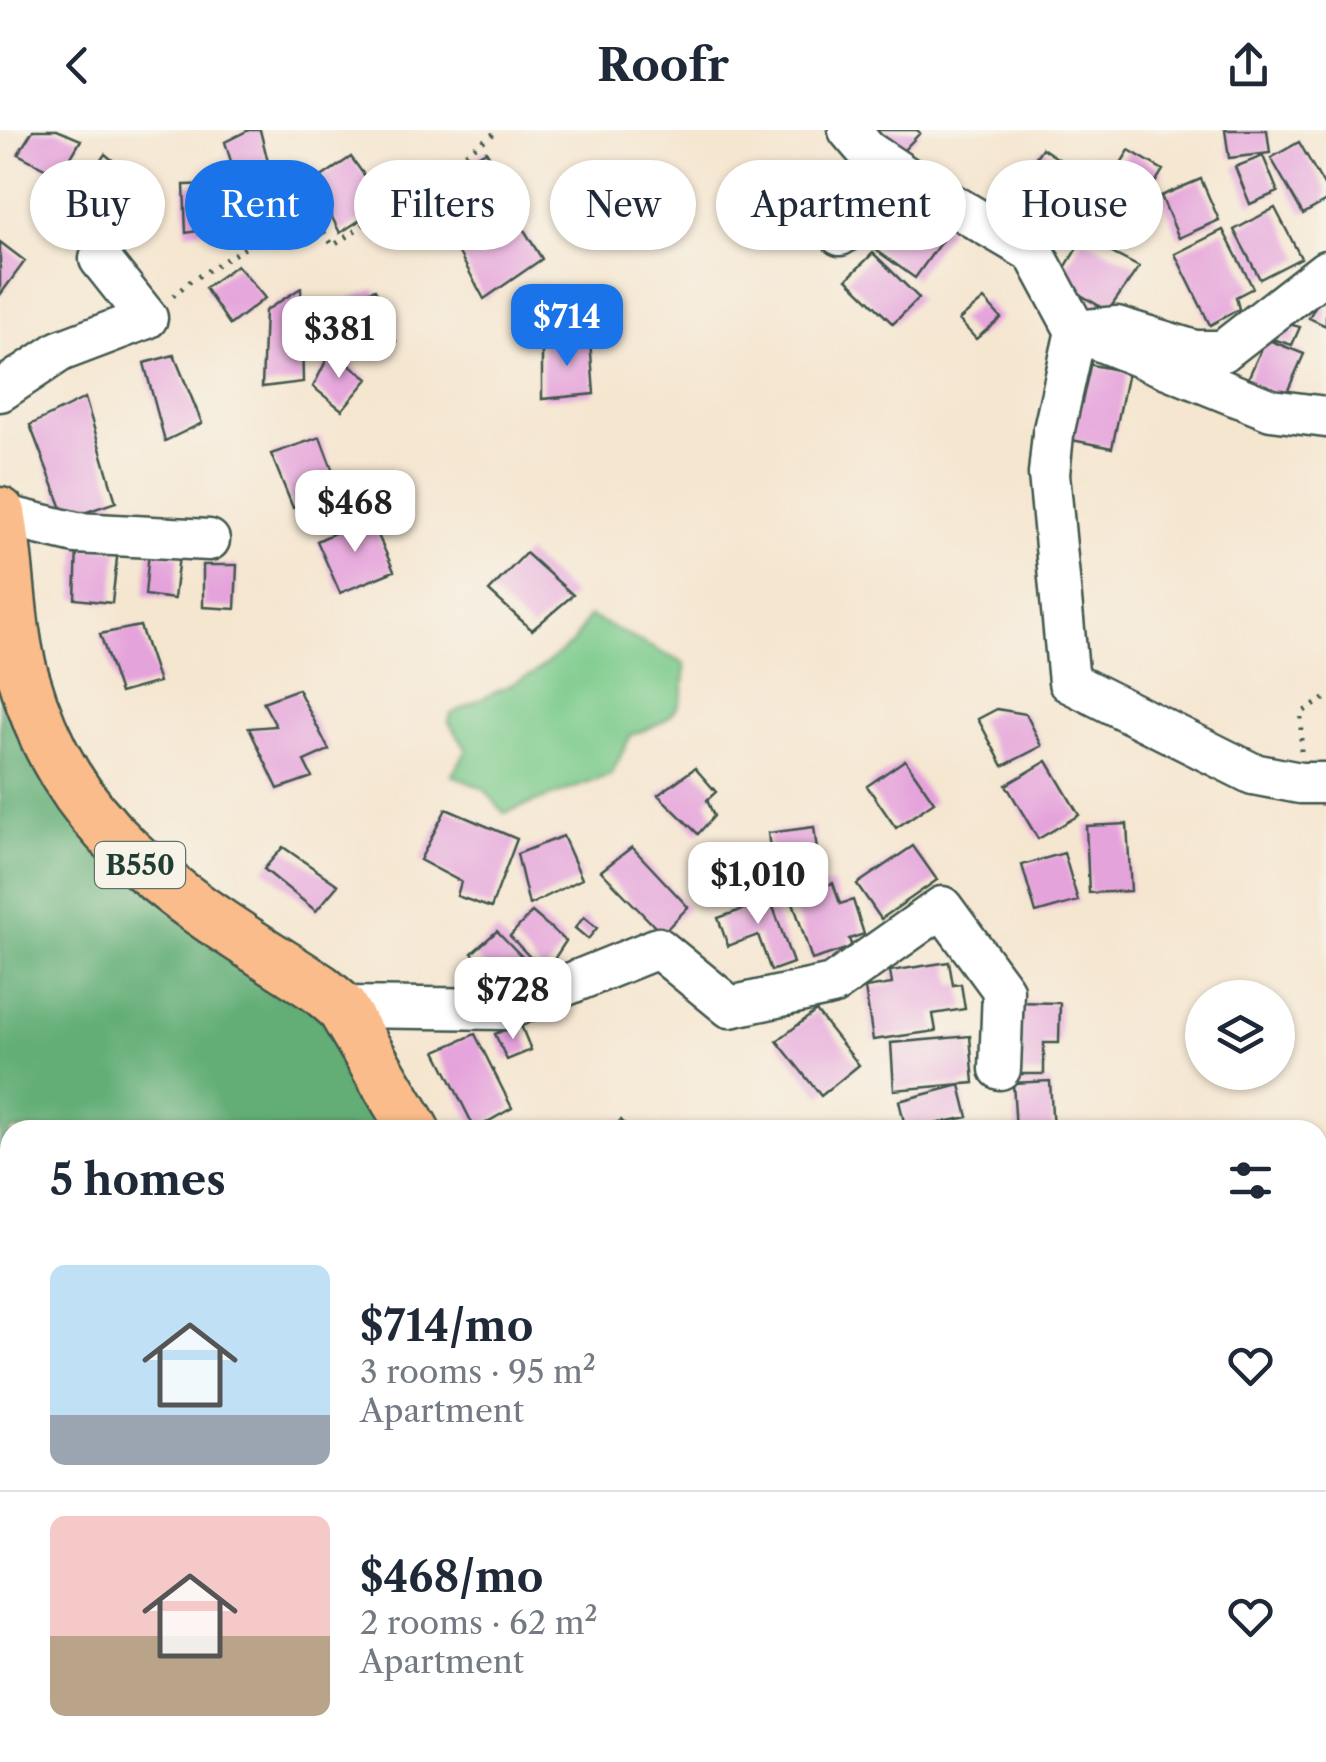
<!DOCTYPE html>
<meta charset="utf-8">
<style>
:root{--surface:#fff;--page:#f2f2f3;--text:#1f2937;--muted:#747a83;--line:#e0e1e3;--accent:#1a73e8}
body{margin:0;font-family:"Libre Caslon Text",serif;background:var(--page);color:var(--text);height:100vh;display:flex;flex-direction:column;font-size:38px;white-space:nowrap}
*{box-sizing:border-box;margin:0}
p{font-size:32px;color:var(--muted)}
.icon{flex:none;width:55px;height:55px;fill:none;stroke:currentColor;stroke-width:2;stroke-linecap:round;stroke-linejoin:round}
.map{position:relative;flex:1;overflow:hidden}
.panel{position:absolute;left:0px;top:990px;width:1328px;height:642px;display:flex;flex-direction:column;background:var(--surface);border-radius:30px 30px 0 0;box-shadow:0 2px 8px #0004}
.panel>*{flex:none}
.banner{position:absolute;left:30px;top:30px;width:1268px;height:90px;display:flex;gap:20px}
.tools{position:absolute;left:1185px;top:850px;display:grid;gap:20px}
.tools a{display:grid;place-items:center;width:110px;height:110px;border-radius:50%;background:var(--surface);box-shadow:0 2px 8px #0004;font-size:50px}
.price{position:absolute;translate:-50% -85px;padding:0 22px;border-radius:20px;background:#fff;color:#222;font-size:32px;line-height:65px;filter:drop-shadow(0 2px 5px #0008)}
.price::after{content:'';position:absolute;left:50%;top:60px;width:30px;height:22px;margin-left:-15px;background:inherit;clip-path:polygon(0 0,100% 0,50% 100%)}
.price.on{background:var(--accent);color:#fff}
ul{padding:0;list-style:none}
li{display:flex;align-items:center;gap:30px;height:250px;padding:0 50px}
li+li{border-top:2px solid var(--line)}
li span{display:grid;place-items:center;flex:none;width:280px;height:200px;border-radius:15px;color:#555}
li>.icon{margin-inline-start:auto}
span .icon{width:120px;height:120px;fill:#fffc;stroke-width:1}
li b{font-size:42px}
h2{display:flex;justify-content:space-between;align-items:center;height:120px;padding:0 50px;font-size:42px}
.chip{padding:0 35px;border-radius:45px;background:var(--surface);box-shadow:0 2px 8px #0004;font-size:35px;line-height:90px}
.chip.on{background:var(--accent);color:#fff}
header{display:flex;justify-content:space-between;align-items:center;height:130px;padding:0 50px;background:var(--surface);font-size:45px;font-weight:700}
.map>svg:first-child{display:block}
</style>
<header><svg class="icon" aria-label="back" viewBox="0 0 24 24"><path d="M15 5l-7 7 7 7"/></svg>Roofr<svg class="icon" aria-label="share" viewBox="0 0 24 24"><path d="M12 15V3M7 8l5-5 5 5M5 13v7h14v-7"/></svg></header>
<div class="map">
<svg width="1326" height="1632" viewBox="0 0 1326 1632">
<rect width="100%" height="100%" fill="#f7f3e8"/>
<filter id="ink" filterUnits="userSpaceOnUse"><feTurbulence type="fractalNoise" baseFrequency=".01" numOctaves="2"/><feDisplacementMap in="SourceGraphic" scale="20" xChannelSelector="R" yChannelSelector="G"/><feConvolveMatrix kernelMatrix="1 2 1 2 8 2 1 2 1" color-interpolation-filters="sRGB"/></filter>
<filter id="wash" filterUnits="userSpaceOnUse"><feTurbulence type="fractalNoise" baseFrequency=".0048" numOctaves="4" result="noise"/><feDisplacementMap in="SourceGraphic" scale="40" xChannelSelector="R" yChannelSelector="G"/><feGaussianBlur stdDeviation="2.25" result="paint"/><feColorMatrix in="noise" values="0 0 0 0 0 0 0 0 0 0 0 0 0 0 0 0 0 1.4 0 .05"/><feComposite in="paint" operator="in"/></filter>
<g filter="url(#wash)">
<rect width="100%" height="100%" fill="#f5e6d0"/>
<path fill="#7aca8b" stroke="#4c8460" stroke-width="2.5" d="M589,486L685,534C685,581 674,590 631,605L611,645L504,683L484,659L452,645L467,620L449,592L451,584L534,543L573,513Z"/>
<path fill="#63ae77" stroke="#417656" stroke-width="2.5" d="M0,384L46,609L364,930L394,1000H10V1622H822L824,1632H0Z"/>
<g id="blocks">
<path fill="#e5a3db" d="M33,0H57L81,10L60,46L18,24Z
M249,0H260L279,76L246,80L225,12Z
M872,0H917L920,3L899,25Z
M1225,0H1267L1270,23L1229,28Z
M1299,12L1326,59V71L1303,84L1271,28Z
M1042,18L1086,47L1065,78L1021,49Z
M1129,20L1163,40L1132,90L1099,70Z
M486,21L511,63L451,99L444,87L452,72L439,49Z
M105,24L130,45L102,87L73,70Z
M1263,26L1278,62L1250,74L1235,37Z
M351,27L385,74L340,103L314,52Z
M1201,49L1219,90L1179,108L1161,66Z
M221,54L224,96L186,103L184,55Z
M904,66L950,99L915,148L869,115Z
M1275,78L1301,128L1260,149L1234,100Z
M518,90L542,129L484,169L459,123Z
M1223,100L1253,158L1236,167L1239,179L1210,195L1175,124Z
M1083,108L1139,137L1108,181L1057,151Z
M0,112L25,131L0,165Z
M873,123L919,168L893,194L847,149Z
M237,135L265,168L230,195L205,158Z
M1326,155V196L1309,188Z
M301,158L303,252L262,257L265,181Z
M375,159L396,211L360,221L344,171Z
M984,169L1001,188L976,209L959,190Z
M1274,190L1300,197L1292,215L1266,207Z
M1266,209L1304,224L1284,269L1247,251Z
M590,210L594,264L542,269V213Z
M331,221L368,249L342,280L313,257Z
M174,225L202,293L165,311L144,233Z
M1077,232L1128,242L1112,318L1062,308Z
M85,268L116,372L66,389L30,295Z
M320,307L340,360L293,378L271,324Z
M370,387L394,441L340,463L317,411Z
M77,417L118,419L112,473L75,469Z
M149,421L179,426L174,469L145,465Z
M526,423L573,465L532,500L489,461Z
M203,435H237L235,479L203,477Z
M140,496L159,552L120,563L100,504Z
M298,559L329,620L304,631L312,647L278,659L249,598L276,596L263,572Z
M997,579L1026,584L1042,616L1003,636L978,589Z
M905,630L934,672L896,698L867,656Z
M1047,631L1079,685L1038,709L1006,655Z
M695,638L716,662L707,670L714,686L698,704L658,665Z
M446,679L517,709L491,778L457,766L461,752L420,730Z
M1127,694L1131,761L1089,763L1086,696Z
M814,697L819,736L773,742L768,703Z
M563,706L582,749L529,775L517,724Z
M913,716L937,750L881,789L857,754Z
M283,717L338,755L316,781L264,739Z
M632,717L688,777L662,804L601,741Z
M1064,723L1078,771L1036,783L1022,735Z
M833,753L840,774L853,770L864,804L849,809L852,817L812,830L791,766Z
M765,754L793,833L771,841L758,805L728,816L718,788L747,778L742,762Z
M532,782L566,811L545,843L510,806Z
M584,787L597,798L588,809L575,798Z
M497,801L534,839L513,865L472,823Z
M949,832L953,855L961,854L965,879L933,884L936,901L873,910L865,858L892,854L890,841Z
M1013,872L1060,873L1059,913H1044V944H1012Z
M816,881L859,935L821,966L777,911Z
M520,893L531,920L507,930L495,904Z
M475,904L512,978L475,999L436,921Z
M970,906L974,953L894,960L891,913Z
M1050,951L1053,1000H1016L1013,953Z
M960,955L968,987L906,1000L899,971Z
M621,990L630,1000H610Z
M1318,1248L1326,1258V1294L1318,1302Z
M1325,1332L1326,1364L1318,1370V1337Z
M1068,1622H1120L1124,1632H1056L1054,1627Z
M1221,1622H1232L1240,1632H1211Z"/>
</g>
</g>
<g filter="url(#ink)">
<use href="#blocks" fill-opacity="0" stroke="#3f564b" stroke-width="2.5"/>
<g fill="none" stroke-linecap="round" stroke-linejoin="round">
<defs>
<path id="minor" d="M849,0L867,21L915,53L1034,123L1076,201L1271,280L1326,287
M840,105L915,53
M1326,141L1223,221H1195L1117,197L1076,201L1053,304L1049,344L1069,552L1253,644L1300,653H1326
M0,261L60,221L147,188L100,129
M1,385L76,403L209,410
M341,877L507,879L658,818L730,877L832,855L942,777L1003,860L1000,939"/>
<path id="major" d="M0,383C10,436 9,499 24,549C70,712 188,773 320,859L341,877L414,1000
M845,1632V1622"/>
</defs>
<use href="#minor" stroke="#3f564b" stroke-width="45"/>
<use href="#major" stroke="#3f564b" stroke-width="55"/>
<path stroke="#3f564b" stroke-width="5" stroke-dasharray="2.5 8" stroke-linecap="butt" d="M173,166L192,150L309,79L333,116L499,0
M1301,621V583L1326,568"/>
<use href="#minor" stroke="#fff" stroke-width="40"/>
<use href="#major" stroke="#f9bc8a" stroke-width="50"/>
</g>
</g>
<g text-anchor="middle" stroke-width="9" stroke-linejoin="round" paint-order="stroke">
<rect fill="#f7f3e8" stroke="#60746a" stroke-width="2.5" x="95" y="712" width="90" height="46" rx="8"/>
<g font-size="28" font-weight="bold" fill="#1f3d34">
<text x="140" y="745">B550</text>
</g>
</g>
</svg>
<div class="tools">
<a><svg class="icon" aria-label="layers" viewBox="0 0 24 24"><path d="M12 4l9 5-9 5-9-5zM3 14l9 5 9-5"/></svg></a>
</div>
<b class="price on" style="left:567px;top:239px">$714</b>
<b class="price" style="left:339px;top:251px">$381</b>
<b class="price" style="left:355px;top:425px">$468</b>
<b class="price" style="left:758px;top:797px">$1,010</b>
<b class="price" style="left:513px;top:912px">$728</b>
<div class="banner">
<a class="chip">Buy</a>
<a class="chip on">Rent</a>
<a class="chip">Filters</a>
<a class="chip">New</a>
<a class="chip">Apartment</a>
<a class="chip">House</a>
</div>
<section class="panel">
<h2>5 homes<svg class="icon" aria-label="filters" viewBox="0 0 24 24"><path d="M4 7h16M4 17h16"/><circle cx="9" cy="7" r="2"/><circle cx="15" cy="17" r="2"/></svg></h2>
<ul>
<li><span style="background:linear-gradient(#bfe0f5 75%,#9aa5b1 0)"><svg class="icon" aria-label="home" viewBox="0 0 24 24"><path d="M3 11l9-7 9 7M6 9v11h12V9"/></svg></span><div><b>$714/mo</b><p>3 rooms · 95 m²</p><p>Apartment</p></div><svg class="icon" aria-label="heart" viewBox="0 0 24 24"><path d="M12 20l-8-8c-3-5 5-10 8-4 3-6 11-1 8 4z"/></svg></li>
<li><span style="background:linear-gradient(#f6c9c9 60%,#b9a48a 0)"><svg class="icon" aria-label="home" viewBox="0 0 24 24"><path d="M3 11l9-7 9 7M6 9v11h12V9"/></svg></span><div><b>$468/mo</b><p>2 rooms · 62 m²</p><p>Apartment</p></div><svg class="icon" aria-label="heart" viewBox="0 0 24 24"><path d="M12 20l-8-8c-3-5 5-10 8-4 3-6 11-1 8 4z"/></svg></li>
</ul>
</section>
</div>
